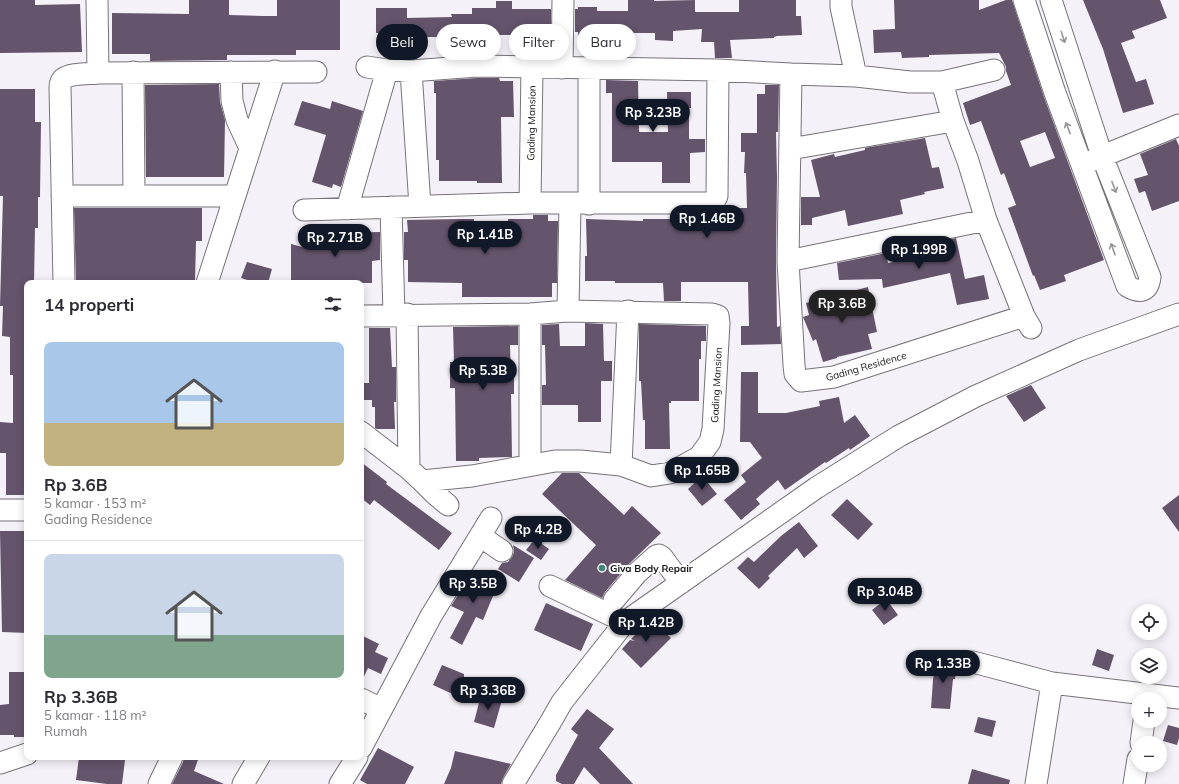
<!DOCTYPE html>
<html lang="id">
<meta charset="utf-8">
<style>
:root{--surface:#fff;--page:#f7f7f7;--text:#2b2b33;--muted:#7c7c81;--line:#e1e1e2;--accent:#111827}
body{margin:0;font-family:Mulish,sans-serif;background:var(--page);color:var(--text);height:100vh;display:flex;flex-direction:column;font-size:15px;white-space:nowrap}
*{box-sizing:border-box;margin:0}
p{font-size:13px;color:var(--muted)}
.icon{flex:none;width:22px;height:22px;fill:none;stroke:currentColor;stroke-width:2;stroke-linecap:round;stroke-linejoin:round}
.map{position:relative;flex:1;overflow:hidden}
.drawer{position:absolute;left:24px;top:280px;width:340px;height:480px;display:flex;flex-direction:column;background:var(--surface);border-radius:8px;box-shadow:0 2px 10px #0003}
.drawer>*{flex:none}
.banner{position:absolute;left:376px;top:24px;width:380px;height:36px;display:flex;gap:8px}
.fabs{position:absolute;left:1131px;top:604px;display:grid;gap:8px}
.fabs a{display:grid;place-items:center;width:36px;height:36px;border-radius:50%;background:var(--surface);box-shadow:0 2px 10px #0003;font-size:20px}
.price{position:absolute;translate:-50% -34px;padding:0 9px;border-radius:14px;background:var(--accent);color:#fff;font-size:13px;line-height:26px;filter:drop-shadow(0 1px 2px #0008)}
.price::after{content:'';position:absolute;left:50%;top:24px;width:12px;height:9px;margin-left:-6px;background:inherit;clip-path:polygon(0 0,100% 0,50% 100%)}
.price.selected{background:#222;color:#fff}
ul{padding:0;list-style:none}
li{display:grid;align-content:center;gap:8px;height:212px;padding:0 20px}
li+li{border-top:1px solid var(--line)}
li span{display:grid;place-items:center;height:124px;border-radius:8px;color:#555}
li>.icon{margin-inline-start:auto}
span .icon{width:72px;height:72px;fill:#fffc;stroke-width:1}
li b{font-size:17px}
h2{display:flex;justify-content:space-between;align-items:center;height:48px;padding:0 20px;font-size:17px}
.chip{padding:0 14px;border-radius:18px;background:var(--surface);box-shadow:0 2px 10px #0003;font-size:14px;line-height:36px}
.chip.selected{background:var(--accent);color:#fff}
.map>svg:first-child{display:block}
</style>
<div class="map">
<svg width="1179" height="784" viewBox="0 0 1179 784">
<rect width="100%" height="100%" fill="#f5f1f8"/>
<path fill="#64546c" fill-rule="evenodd" d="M0,0H35V5L80,4L82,52L0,53Z
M189,0H229V15L263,16H277V0H340V50H296V55H227V60L150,61V54H112V13L189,14Z
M628,0H654V1L695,0V12H739V0H796V16H801L802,35L777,36L774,37V38L730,40L732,58H715L714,42H701L702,29L673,31V41L655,40V33H627V36H606V35H578V32H575V9H578V7H597V11H628Z
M894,0H979V10L1006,0H1012L1044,97L1104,260L1064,275L1066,281L1040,290L1034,275L1033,276L1008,208L1016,205L1004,173L1001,175L981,121L970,125L963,103L1011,85L1006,71V67L999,53L929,55V57L902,58L901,52L874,53L873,30L895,29ZM1045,132L1055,158L1030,167L1020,141Z
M1083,0H1160L1167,18L1132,31L1135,38L1121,43L1136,82L1146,79L1154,104L1123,113L1103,49Z
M496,1H512V9H551V32H534V35H464V48L451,49V37H410L409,33H376V8H407V18L452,17L451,14H472V8H496Z
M477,78H499L500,81H513L514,117H501L502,183H477V181H439V160H436V93H434V81Z
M606,80L638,81L639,132H668L667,92H691V108H689V139H705V152L690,153V183H662V162H612V93H606Z
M219,84L220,102L225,120L224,177H146L145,85Z
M765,85H779L778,132H776L777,177L776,261L777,327L780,326L781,344L741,345V326H749L748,282H681V301H664L663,283H615V281H585V256H587L586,219L643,221V219H678V215H696V219H726V208H747L746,173H744L745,152H741V133H757V94H765Z
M0,89H35V122H41L40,197H38V228H35L34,283H27V495H6V453H0V422L13,423V375H10V337L2,336L3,306H0L3,196H0Z
M302,101L330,109L332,101L363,111L341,187L333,184L332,188L312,182L326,135L294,125Z
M925,138L932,168L939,167L944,188L924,192L925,194L900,200L903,214L848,226L845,210L812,218V225H801V197H820L811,160L834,154L835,157L865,150V148L870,147Z
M1176,139L1179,146V201L1152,211L1145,191L1139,193L1134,179L1148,175L1140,154Z
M74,208H202V241H196L195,282L76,283Z
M533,215H548V221H558L557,283H552V297H462V283L408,282V260H404V232H408L407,220L460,219H474V221H508V219H533Z
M306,231H319V233L380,232V260L372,261V283H291V244L306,248Z
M956,238L965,279L984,275L989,299L957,305L950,273L883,288L882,279L839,280L837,263L886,253L888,263L918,257L916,247Z
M247,262L272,269L268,283H257L241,278Z
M868,287L877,332L868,334L872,349L837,357V358L823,362L816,339L813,341L803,317L809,315L806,303Z
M585,323L603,324L604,361H612V381H601V422H578V405H542V385H546L545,345H542V325L559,324L560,346H585Z
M639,324L706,326V341H701V359H699V401H671V403H669L670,449H645V420H643L641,381H639Z
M518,326V345H510L511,378H514V394H511L512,457L479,458V461H456L455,388H450V362H454L453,327Z
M369,328H390L392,367H396V402H394L395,429H377L375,428V407H372V400H361V383H369Z
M741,372H758V413H786L820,406L819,401L839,397L844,423L855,415L870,436L850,450L849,448L826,463L825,462L785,490L778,480L756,499L760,504L741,520L724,500L746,482L741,475L762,458L750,442H740Z
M1031,385L1046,408L1024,422L1006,396Z
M361,462L387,482L386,484L452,533L439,550L374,500L370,505L361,498Z
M562,473H579L624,515L632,506L661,533L628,565L605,592L602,598L565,580L596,545L542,494Z
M702,476L717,494L702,506L688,489Z
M1179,495V532L1162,508Z
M847,499L873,524L858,540L831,515Z
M799,522L818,546L804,558L797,548L768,576L770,578L759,589L737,568L748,557L754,562L781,536Z
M0,531H27V633L2,632Z
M535,539L549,549L541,560L526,550Z
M513,545L534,558L519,582L498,569L502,563L508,562L512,557L514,552Z
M472,573L498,584L483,620L476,617L462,645L450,638L464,612L451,606Z
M886,599L898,615L884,625L872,610Z
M546,603L593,624L581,651L534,630Z
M651,619L671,638L641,668L622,649L630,640L635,641L631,639Z
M361,635L379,644L375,652L388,658L381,674L368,668L361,683Z
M1097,649L1114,655L1109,671L1092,665Z
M936,660L957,663L955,679H953L950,709L931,708L933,680Z
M442,665L464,674V680L457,696L433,685Z
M9,672H27V737H14V735H0V705L9,704Z
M481,695L502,700L494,728L474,722Z
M587,709L614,729L599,748L633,784H600L584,767L574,784H562L556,781V775L578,735L571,729Z
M978,717L996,721L992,737L974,732Z
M1168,725L1179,728V738L1177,745L1163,741Z
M378,748L414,767L405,784H367L360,780Z
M455,751L511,764L503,778L501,784H444L451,768Z
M79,757H105L125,760L122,784H107L76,780Z
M184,757H199L194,771L224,784H172L183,762Z
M972,769L1010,780L1009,784H968Z"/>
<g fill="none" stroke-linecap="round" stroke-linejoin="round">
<defs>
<path id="minor" d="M97,0L98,73
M841,0V7L856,76
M1024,0L1055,93L1127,286C1139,293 1148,293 1150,277L1102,156L1051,0
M367,67L387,70L411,71L477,66L718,70L791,74L856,76L910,82H942L953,121L968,161L986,220L1024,316L1031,328
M562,68L563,0
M589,68V204
M411,71L420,206
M133,72L134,196
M231,72L232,101L237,120L250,148
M791,74L788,261L794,365L795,374L801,381L834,377L1024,316
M942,82L994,70
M790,149L953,121
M1088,162L1179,125
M62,196H234
M530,203L532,67
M391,207L394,315
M347,209L387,70
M304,210L530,203H711L714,202L717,196L718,70
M788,261L986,220
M64,283L60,87C60,84 61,81 63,79C70,73 90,74 98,73L316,72
M207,283L275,71
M568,311L570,204
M407,314L409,469
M361,316L530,314L568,311L712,314L718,316L719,323L713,429L710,442L699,457L670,473L651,476L621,465L580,461H555L472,476L422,481L409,469L361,432
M530,465V314
M621,465L628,311
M422,481L435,494L448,505
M0,510H27
M480,536L502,551
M550,586L625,622
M614,600L637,573L656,556L659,555L662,557L681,583
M973,662L1052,683L1179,698
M361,699L381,709
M1141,743L1144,721
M361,748L431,616L491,518
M0,763L27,754
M159,784L172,757
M243,784L259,757
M340,784L357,757
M513,784L550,723L562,702L625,622L816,488L899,436L976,396L1079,350L1179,314
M1036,784L1052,683
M1134,784L1138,759"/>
</defs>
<use href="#minor" stroke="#767378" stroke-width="23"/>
<use href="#minor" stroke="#fff" stroke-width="21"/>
</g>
<defs><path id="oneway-shaft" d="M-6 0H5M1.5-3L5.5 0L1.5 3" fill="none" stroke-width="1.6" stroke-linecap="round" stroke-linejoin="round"/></defs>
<g stroke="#969596">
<use href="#oneway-shaft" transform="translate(1063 37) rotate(72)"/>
<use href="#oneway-shaft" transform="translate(1068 128) rotate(-111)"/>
<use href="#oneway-shaft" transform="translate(1114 187) rotate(69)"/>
<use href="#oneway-shaft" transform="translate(1113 249) rotate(-110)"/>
</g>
<circle fill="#40867f" stroke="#fff" stroke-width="1.5" cx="602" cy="568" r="4"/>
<g text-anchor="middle" stroke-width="4" stroke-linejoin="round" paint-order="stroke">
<g font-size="10" fill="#151416" stroke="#fff">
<text transform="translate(531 123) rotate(-89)" y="4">Gading Mansion</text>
<text transform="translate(866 366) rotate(-16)" y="4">Gading Residence</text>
<text transform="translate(716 385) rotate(-87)" y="4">Gading Mansion</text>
</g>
<g font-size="10" font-weight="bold" fill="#151416" stroke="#fff" text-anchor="start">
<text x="610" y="572">Giva Body Repair</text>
</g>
</g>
</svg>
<div class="fabs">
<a><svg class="icon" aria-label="locate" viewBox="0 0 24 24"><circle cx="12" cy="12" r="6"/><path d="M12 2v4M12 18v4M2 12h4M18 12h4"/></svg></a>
<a><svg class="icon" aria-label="layers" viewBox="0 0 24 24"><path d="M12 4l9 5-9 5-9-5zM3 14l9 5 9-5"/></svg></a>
<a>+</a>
<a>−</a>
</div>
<b class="price" style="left:653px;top:133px">Rp 3.23B</b>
<b class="price" style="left:707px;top:239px">Rp 1.46B</b>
<b class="price" style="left:485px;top:255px">Rp 1.41B</b>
<b class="price" style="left:335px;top:258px">Rp 2.71B</b>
<b class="price" style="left:919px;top:270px">Rp 1.99B</b>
<b class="price selected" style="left:842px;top:324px">Rp 3.6B</b>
<b class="price" style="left:483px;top:391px">Rp 5.3B</b>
<b class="price" style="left:702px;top:491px">Rp 1.65B</b>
<b class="price" style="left:538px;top:550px">Rp 4.2B</b>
<b class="price" style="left:473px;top:604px">Rp 3.5B</b>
<b class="price" style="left:885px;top:612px">Rp 3.04B</b>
<b class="price" style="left:646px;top:643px">Rp 1.42B</b>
<b class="price" style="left:943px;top:684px">Rp 1.33B</b>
<b class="price" style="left:488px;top:711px">Rp 3.36B</b>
<div class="banner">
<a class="chip selected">Beli</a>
<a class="chip">Sewa</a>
<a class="chip">Filter</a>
<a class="chip">Baru</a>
</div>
<section class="drawer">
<h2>14 properti<svg class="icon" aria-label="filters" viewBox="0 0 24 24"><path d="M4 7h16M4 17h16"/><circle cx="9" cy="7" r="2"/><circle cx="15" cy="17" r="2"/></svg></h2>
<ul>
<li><span style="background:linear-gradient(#a9c7e8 65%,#c2b280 0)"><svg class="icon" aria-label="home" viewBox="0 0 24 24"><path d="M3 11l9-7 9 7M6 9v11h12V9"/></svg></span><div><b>Rp 3.6B</b><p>5 kamar · 153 m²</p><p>Gading Residence</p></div></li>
<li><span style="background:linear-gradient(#c9d6e8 65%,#7fa58c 0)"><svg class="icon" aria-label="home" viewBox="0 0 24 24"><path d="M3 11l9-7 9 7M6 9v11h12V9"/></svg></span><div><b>Rp 3.36B</b><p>5 kamar · 118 m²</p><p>Rumah</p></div></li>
</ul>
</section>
</div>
